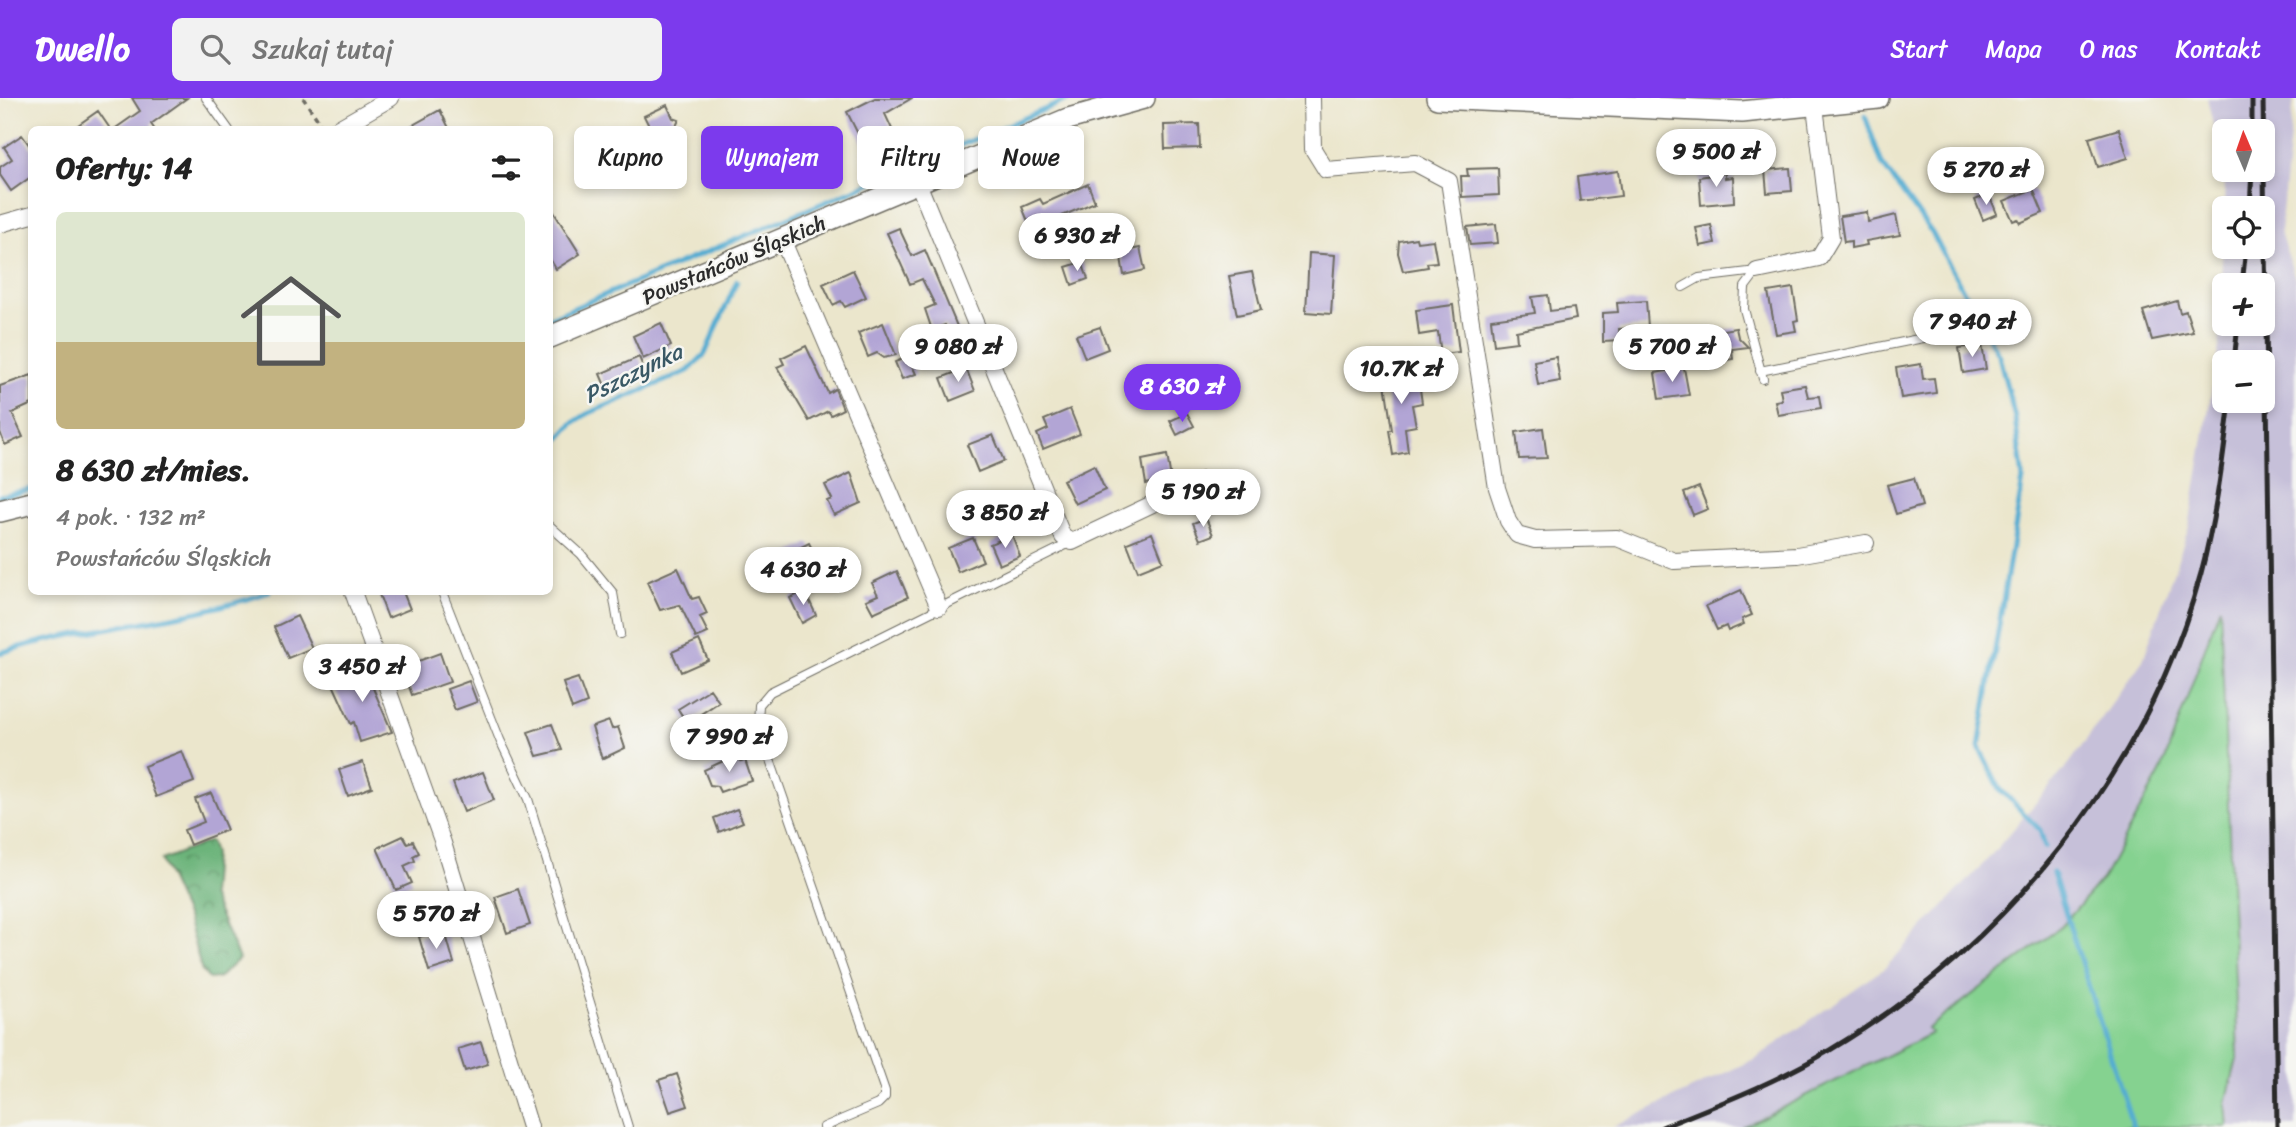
<!DOCTYPE html>
<html lang="pl">
<meta charset="utf-8">
<style>
:root{--surface:#fff;--page:#f2f2f2;--text:#222;--muted:#767676;--line:#e0e0e0;--accent:#7c3aed}
body{margin:0;font-family:Sriracha,sans-serif;background:var(--page);color:var(--text);height:100vh;display:flex;flex-direction:column;font-size:26px;white-space:nowrap}
*{box-sizing:border-box;margin:0}
p{font-size:23px;color:var(--muted)}
.icon{flex:none;width:38px;height:38px;fill:none;stroke:currentColor;stroke-width:2;stroke-linecap:round;stroke-linejoin:round}
.map{position:relative;flex:1;overflow:hidden}
.side{position:absolute;left:28px;top:28px;width:525px;height:469px;display:flex;flex-direction:column;background:var(--surface);border-radius:10px;box-shadow:0 4px 10px #0003}
.side>*{flex:none}
.guide{position:absolute;left:574px;top:28px;width:665px;height:63px;display:flex;gap:14px}
.needle{width:46px;rotate:358deg}
.tools{position:absolute;left:2212px;top:21px;display:grid;gap:14px}
.tools a{display:grid;place-items:center;width:63px;height:63px;border-radius:10px;background:var(--surface);box-shadow:0 4px 10px #0003;font-size:35px}
.price{position:absolute;translate:-50% -60px;padding:0 16px;border-radius:24px;background:#fff;color:#222;font-size:23px;line-height:46px;filter:drop-shadow(0 2px 4px #0008)}
.price::after{content:'';position:absolute;left:50%;top:42px;width:21px;height:16px;margin-left:-10px;background:inherit;clip-path:polygon(0 0,100% 0,50% 100%)}
.price.active{background:var(--accent);color:#fff}
ul{padding:0;list-style:none}
li{display:grid;align-content:center;gap:14px;height:371px;padding:0 28px}
li+li{border-top:2px solid var(--line)}
li span{display:grid;place-items:center;height:217px;border-radius:10px;color:#555}
li>.icon{margin-inline-start:auto}
span .icon{width:126px;height:126px;fill:#fffc;stroke-width:1}
li b{font-size:30px}
h2{display:flex;justify-content:space-between;align-items:center;height:84px;padding:0 28px;font-size:30px}
.tag{padding:0 24px;border-radius:10px;background:var(--surface);box-shadow:0 4px 10px #0003;font-size:24px;line-height:63px}
.tag.active{background:var(--accent);color:#fff}
header{display:flex;align-items:center;gap:42px;box-sizing:border-box;height:98px;padding:0 35px;background:var(--accent);color:#fff}
header strong{font-size:33px}
nav{display:flex;gap:38px;margin-inline-start:auto;font-size:24px}
.search{width:490px;height:63px;background:var(--page);display:flex;align-items:center;gap:18px;box-sizing:border-box;padding:0 24px;border-radius:10px;color:var(--muted);font-size:26px}
.map>svg:first-child{display:block}
</style>
<header>
<strong>Dwello</strong>
<div class="search"><svg class="icon" aria-label="search" viewBox="0 0 24 24"><circle cx="10" cy="10" r="6"/><path d="M15 15l6 6"/></svg>Szukaj tutaj</div>
<nav><a>Start</a><a>Mapa</a><a>O nas</a><a>Kontakt</a></nav>
</header>
<div class="map">
<svg width="2296" height="1029" viewBox="0 0 2296 1029">
<defs>
<pattern id="forest-crowns" width="20" height="18" patternUnits="userSpaceOnUse" patternTransform="scale(1.75)"><rect width="20" height="18" fill="#6cb47a"/><path d="M2 6a3 3 0 1 1 6 0M12 15a3 3 0 1 1 6 0" fill="none" stroke="#599364"/></pattern>
</defs>
<rect width="100%" height="100%" fill="#f6f6f2"/>
<filter id="ink" filterUnits="userSpaceOnUse"><feTurbulence type="fractalNoise" baseFrequency=".0143" numOctaves="2"/><feDisplacementMap in="SourceGraphic" scale="14" xChannelSelector="R" yChannelSelector="G"/><feConvolveMatrix kernelMatrix="1 2 1 2 8 2 1 2 1" color-interpolation-filters="sRGB"/></filter>
<filter id="wash" filterUnits="userSpaceOnUse"><feTurbulence type="fractalNoise" baseFrequency=".00686" numOctaves="4" result="noise"/><feDisplacementMap in="SourceGraphic" scale="28" xChannelSelector="R" yChannelSelector="G"/><feGaussianBlur stdDeviation="1.57" result="paint"/><feColorMatrix in="noise" values="0 0 0 0 0 0 0 0 0 0 0 0 0 0 0 0 0 1.4 0 .05"/><feComposite in="paint" operator="in"/></filter>
<g filter="url(#wash)">
<rect width="100%" height="100%" fill="#ebe6cc"/>
<path fill="#c6c0d9" fill-rule="evenodd" d="M2207,0H2294L2280,134L2296,183V1029H2228L2226,1005L2238,957L2220,510L2161,673L2103,780L2062,828L1928,931L1933,935L1743,1029H1613L1756,960L1886,869L1987,762L2069,666L2143,562L2189,429L2219,249L2225,81ZM2224,33H2263V72H2224ZM2224,110H2263V149H2224ZM2224,187H2263V226H2224ZM2224,264H2263V303H2224Z"/>
<path fill="#85d290" stroke="#587e5e" stroke-width="2" d="M2220,508L2238,957L2226,1005L2228,1029H1743L1932,935L1927,931L2062,828L2103,780L2161,673Z"/>
<path fill="url(#forest-crowns)" stroke="#4c7052" stroke-width="2" d="M210,743L214,756L211,797L239,861L218,880L209,881L202,873L187,820L161,762Z"/>
<g fill="none" stroke-linecap="round" stroke-linejoin="round">
<path stroke="#53acd1" stroke-width="5" d="M1865,18L1882,66L1932,135L1999,258L2015,320L2023,381L1979,649L2000,691L2040,732L2045,749
M550,220L1072,0
M550,351L573,325L587,316L688,273L705,256L737,183
M0,398L32,391
M0,555C88,527 182,525 269,494
M2053,775L2133,1029"/>
</g>
<g id="blocks">
<path fill="#b2a5d5" d="M132,0H187L151,26L155,32H113L140,13Z
M875,0H912L885,16L892,31L863,46L847,14Z
M667,7L673,20L679,22L676,28L679,33L657,44L644,18Z
M440,12L450,32H404Z
M98,13L111,32H71Z
M1199,26L1200,50L1165,51L1164,27Z
M2119,31L2128,60L2098,69L2089,40Z
M22,37L32,51V78L11,93L0,77V69L12,61L4,49Z
M602,39L613,56L624,50L639,78L626,86L618,81L607,88L586,49Z
M1498,70L1499,97L1462,99L1461,78H1468L1467,71Z
M1790,70L1792,93L1767,95L1765,72Z
M1618,73L1621,98L1580,103L1577,79Z
M1725,75V80L1733,79L1734,104L1701,107L1699,79Z
M1088,86L1095,104L1062,118L1066,127L1041,138L1036,126L1030,128L1022,109L1040,101L1043,106Z
M2033,91L2043,115L2020,125L2018,121L2013,123L2004,103Z
M1989,96L1997,116L1983,122L1975,102Z
M550,108L580,156L556,171L550,161Z
M1867,114L1868,124L1896,117L1900,137L1866,143L1867,147L1851,150V143L1844,144L1840,118Z
M1496,126L1498,145L1470,147L1467,129Z
M1711,127L1715,145L1700,148L1696,130Z
M899,130L912,158L925,152L959,233L950,237L945,227L932,232L925,211L935,207L922,181L910,186L887,135Z
M1416,140L1417,144L1433,142L1437,164L1427,165L1428,169L1403,173L1398,155L1399,143Z
M1140,150L1145,172L1124,177L1120,154Z
M1309,155L1335,157L1331,216L1306,214Z
M1082,164L1088,181L1072,187L1066,169Z
M853,172L866,199L845,209L841,203L833,207L823,186Z
M1252,174L1261,212L1237,217L1229,178Z
M1793,190L1798,222L1794,223L1796,233L1776,236L1768,194Z
M1548,197L1550,213L1574,210L1576,221L1516,233L1517,244L1494,247L1491,221L1535,215L1532,199Z
M1646,203L1648,229L1619,231L1620,243L1603,244V215L1618,214L1617,205Z
M2177,203L2180,215L2186,213L2193,234L2152,242L2143,213Z
M1453,207L1459,254L1441,256L1438,234L1419,237L1416,212Z
M661,225L671,248L643,261L633,238Z
M883,225L896,257L884,260L877,255L868,259L858,235Z
M1100,229L1108,251L1085,260L1076,237Z
M1736,230L1738,239L1748,249L1732,251L1733,261L1716,264L1711,234Z
M1982,247L1986,271L1963,275L1959,250Z
M806,248L828,295L835,291L843,311L831,317L828,313L809,323L777,269L784,266L781,260Z
M639,259L647,278L608,295L600,276Z
M908,259L916,276L902,281L895,264Z
M1556,259L1560,283L1538,287L1534,263Z
M1921,266L1923,281L1934,280L1936,295L1901,300L1896,270Z
M1406,268L1409,285L1419,284L1422,305L1412,307L1416,328L1405,330L1408,354L1393,357L1389,332H1392L1383,272Z
M966,270L975,293L950,303L941,280Z
M1684,270L1689,297L1659,301L1655,275Z
M32,277V306L12,315L23,339L5,347L0,334V288Z
M1805,287L1808,299L1819,298L1821,310L1778,317L1775,303L1782,302L1780,291Z
M1070,311L1080,336L1043,351L1037,336L1048,331L1044,322Z
M1187,315L1194,328L1177,337L1170,323Z
M1543,330L1547,360L1519,361L1516,334Z
M993,337L1004,363L978,374L967,347Z
M1167,357L1171,381L1146,386L1142,362Z
M1094,367L1105,392L1075,406L1063,382Z
M851,375L861,405L834,417L827,403L832,401L825,387Z
M1914,380L1922,408L1896,416L1887,387Z
M1699,389L1708,411L1693,417L1684,395Z
M1020,398L1030,421L1005,432L995,408Z
M1206,420L1213,437L1200,442L1193,425Z
M1152,435L1163,463L1138,473L1127,445Z
M1012,437L1020,458L999,467L990,446Z
M973,440L983,463L958,474L948,450Z
M809,445L821,469L814,472L817,478L798,487L783,458Z
M678,470L692,501L699,499L707,516L700,519L708,535L696,540L680,507L660,512L647,484Z
M897,473L908,499L873,515L866,502L878,497L872,485Z
M1741,492L1752,517L1742,521L1744,526L1728,533L1726,528L1717,532L1706,508Z
M805,493L816,517L802,525L790,500Z
M378,494H403L410,511L388,520Z
M297,518L312,550L288,560L274,529Z
M699,542L708,562L681,574L672,554Z
M440,555L450,584L412,597L402,569Z
M363,567L392,634L360,644L354,624L351,626L331,582Z
M578,580L587,605L572,611L563,585Z
M469,583L477,604L455,612L447,591Z
M710,591L719,604L687,625L678,611Z
M609,623L612,631L618,629L625,650L602,661L592,629Z
M552,626L562,652L537,658L528,634Z
M182,653L194,684L156,699L144,668Z
M738,656L741,663L745,662L752,683L720,694L717,688L710,687L704,672Z
M363,664L372,689L348,698L339,672Z
M483,674L494,702L464,714L453,685Z
M211,695L227,732L190,747L184,732L204,724L195,701Z
M737,711L743,724L719,734L714,720Z
M403,738L407,745L413,743L419,755L413,758L415,763L404,768L412,785L396,792L377,750Z
M518,791L530,827L507,835L495,799Z
M437,833L439,839L446,837L454,865L429,873L419,839Z
M481,944L488,966L465,973L458,951Z
M677,976L688,1008L670,1014L659,982Z"/>
</g>
</g>
<g filter="url(#ink)">
<use href="#blocks" fill-opacity="0" stroke="#6e6c63" stroke-width="2"/>
<g fill="none" stroke-linecap="round" stroke-linejoin="round">
<defs>
<path id="service" d="M206,0L229,32
M1757,173L1745,189L1744,211L1763,281
M1683,189L1699,180L1757,173
M1760,273L1938,237
M550,428L581,456L613,495L620,536
M442,494L500,642L528,701L628,1029
M824,1029L878,1006L885,999V993L758,627L759,607L770,594L1072,444"/>
<path id="minor" d="M1312,0L1313,51L1326,72L1415,65L1449,83L1497,390L1508,423L1517,437L1535,442L1617,440L1674,463L1797,457L1866,445
M335,32L391,0
M918,85L1063,439L1072,444L1203,382
M0,126L32,117
M782,141L939,509
M1757,173L1819,160L1831,140L1815,8
M353,494L443,745L530,1029"/>
<path id="tertiary" d="M1437,0L1742,14L1878,0
M550,239L1068,21L1144,0
M0,413L32,405"/>
</defs>
<use href="#service" stroke="#6e6c63" stroke-width="10"/>
<use href="#minor" stroke="#6e6c63" stroke-width="18"/>
<use href="#tertiary" stroke="#6e6c63" stroke-width="24"/>
<path stroke="#6e6c63" stroke-width="3.5" stroke-dasharray="5 5" stroke-linecap="butt" d="M303,0L320,25"/>
<use href="#service" stroke="#fff" stroke-width="8"/>
<use href="#minor" stroke="#fff" stroke-width="16"/>
<use href="#tertiary" stroke="#fff" stroke-width="21"/>
<path stroke="#2b2b2b" stroke-width="5" d="M2252,0V33
M2263,0L2277,1029
M2250,110L2252,72
M2242,187L2246,149
M2234,264L2238,226
M1662,1029C1719,1006 1777,984 1830,952C2005,848 2147,673 2201,475C2216,418 2223,361 2230,303"/>
</g>
</g>
<g text-anchor="middle" stroke-width="5" stroke-linejoin="round" paint-order="stroke">
<g font-size="21" fill="#2b2b2b" stroke="#f6f6f2">
<text transform="translate(734 162) rotate(-23)" y="7">Powstańców Śląskich</text>
</g>
<g font-size="23" font-style="italic" fill="#395865" stroke="#f6f6f2">
<text transform="translate(633 275) rotate(-26)" y="8">Pszczynka</text>
</g>
</g>
</svg>
<div class="tools">
<a><svg class="needle" viewBox="-14 -14 28 28"><path d="M0-13l5 13h-10z" fill="#e53935"/><path d="M0 13l5-13h-10z" fill="#767676"/></svg></a>
<a><svg class="icon" aria-label="locate" viewBox="0 0 24 24"><circle cx="12" cy="12" r="6"/><path d="M12 2v4M12 18v4M2 12h4M18 12h4"/></svg></a>
<a>+</a>
<a>−</a>
</div>
<b class="price" style="left:1716px;top:91px">9 500 zł</b>
<b class="price" style="left:1986px;top:109px">5 270 zł</b>
<b class="price" style="left:1077px;top:175px">6 930 zł</b>
<b class="price" style="left:1972px;top:261px">7 940 zł</b>
<b class="price" style="left:958px;top:286px">9 080 zł</b>
<b class="price" style="left:1672px;top:286px">5 700 zł</b>
<b class="price" style="left:1401px;top:308px">10.7K zł</b>
<b class="price active" style="left:1182px;top:326px">8 630 zł</b>
<b class="price" style="left:1203px;top:431px">5 190 zł</b>
<b class="price" style="left:1005px;top:452px">3 850 zł</b>
<b class="price" style="left:803px;top:509px">4 630 zł</b>
<b class="price" style="left:362px;top:606px">3 450 zł</b>
<b class="price" style="left:729px;top:676px">7 990 zł</b>
<b class="price" style="left:436px;top:853px">5 570 zł</b>
<div class="guide">
<a class="tag">Kupno</a>
<a class="tag active">Wynajem</a>
<a class="tag">Filtry</a>
<a class="tag">Nowe</a>
</div>
<section class="side">
<h2>Oferty: 14<svg class="icon" aria-label="filters" viewBox="0 0 24 24"><path d="M4 7h16M4 17h16"/><circle cx="9" cy="7" r="2"/><circle cx="15" cy="17" r="2"/></svg></h2>
<ul>
<li><span style="background:linear-gradient(#dfe7d0 60%,#c2b280 0)"><svg class="icon" aria-label="home" viewBox="0 0 24 24"><path d="M3 11l9-7 9 7M6 9v11h12V9"/></svg></span><div><b>8 630 zł/mies.</b><p>4 pok. · 132 m²</p><p>Powstańców Śląskich</p></div></li>
</ul>
</section>
</div>
